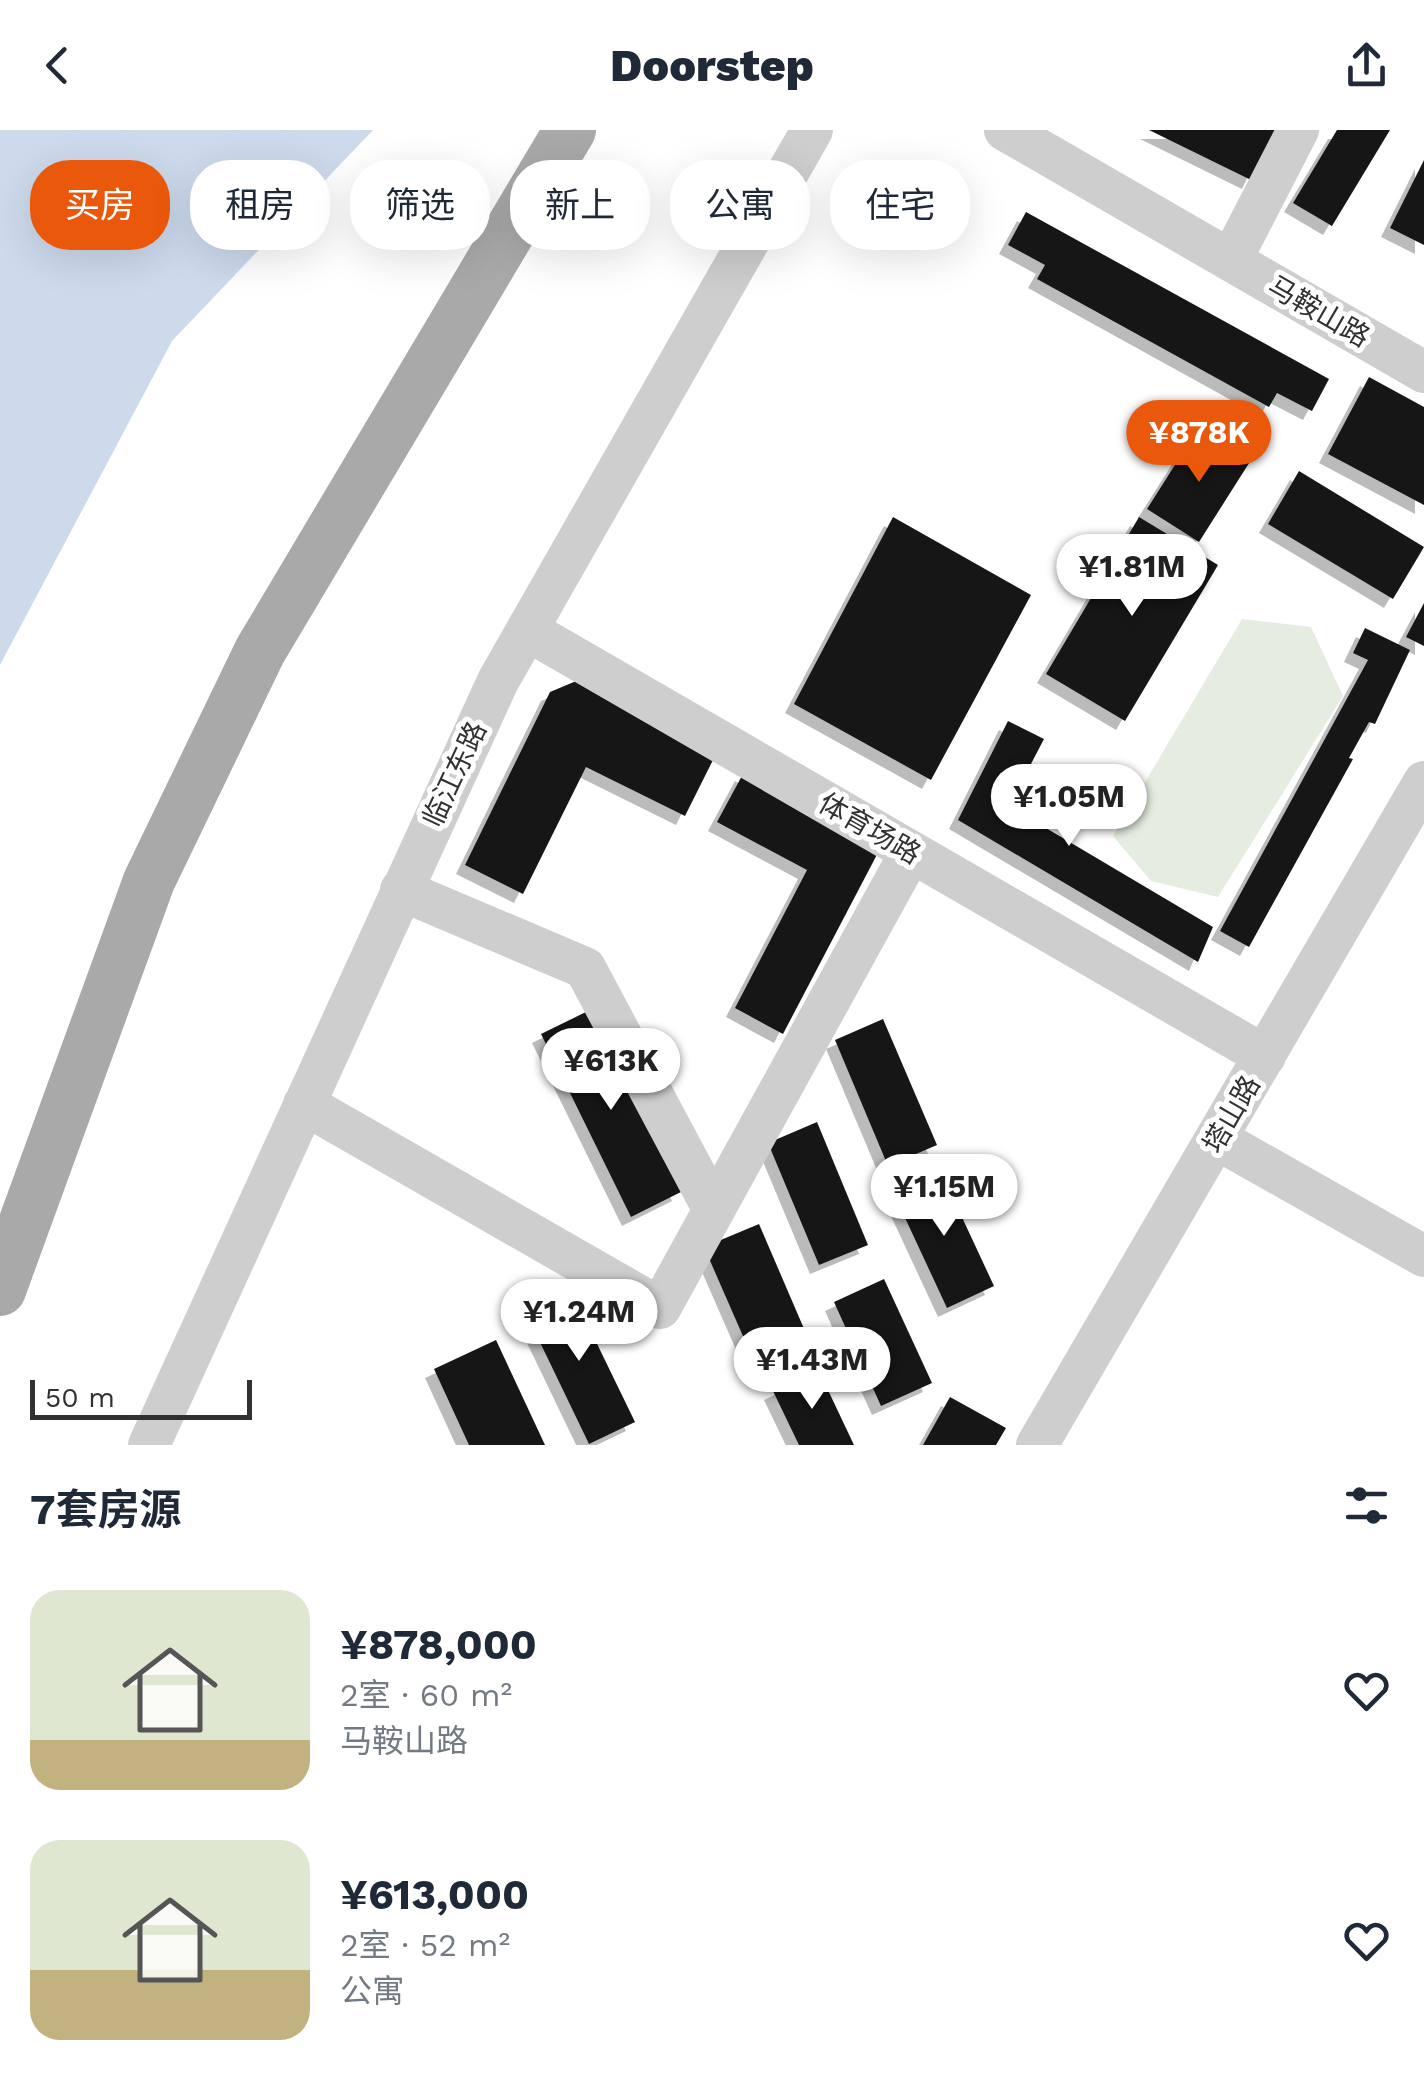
<!DOCTYPE html>
<html lang="zh">
<meta charset="utf-8">
<style>
:root{--surface:#fff;--page:#f6f6f7;--text:#1f2937;--muted:#747a83;--accent:#ea580c}
body{margin:0;font-family:"Work Sans","Noto Sans SC",sans-serif;background:var(--page);color:var(--text);height:100vh;display:flex;flex-direction:column;font-size:38px;white-space:nowrap}
*{box-sizing:border-box;margin:0}
p{font-size:32px;color:var(--muted)}
.icon{flex:none;width:55px;height:55px;fill:none;stroke:currentColor;stroke-width:2;stroke-linecap:round;stroke-linejoin:round}
.map{position:relative;height:1315px;overflow:hidden}
.panel{display:flex;flex-direction:column;background:var(--surface);flex:1}
.panel>*{flex:none}
.guide{position:absolute;left:30px;top:30px;width:1365px;height:90px;display:flex;gap:20px}
.scale{position:absolute;left:30px;bottom:25px;width:222px;box-sizing:border-box;padding-left:10px;border:5px solid #313131;border-top:0;font-size:28px;line-height:35px;white-space:nowrap;color:#313131;-webkit-text-stroke:8px #fff;paint-order:stroke}
.price{position:absolute;translate:-50% -85px;padding:0 22px;border-radius:35px;background:#fff;color:#222;font-size:32px;line-height:65px;filter:drop-shadow(0 2px 5px #0008)}
.price::after{content:'';position:absolute;left:50%;top:60px;width:30px;height:22px;margin-left:-15px;background:inherit;clip-path:polygon(0 0,100% 0,50% 100%)}
.price.current{background:var(--accent);color:#fff}
ul{padding:0;list-style:none}
li{display:flex;align-items:center;gap:30px;height:250px;padding:0 30px}
li span{display:grid;place-items:center;flex:none;width:280px;height:200px;border-radius:30px;color:#555}
li>.icon{margin-inline-start:auto}
span .icon{width:120px;height:120px;fill:#fffc;stroke-width:1}
li b{font-size:42px}
h2{display:flex;justify-content:space-between;align-items:center;height:120px;padding:0 30px;font-size:42px}
.tag{padding:0 35px;border-radius:40px;background:var(--surface);box-shadow:0 10px 40px #0002;font-size:35px;line-height:90px}
.tag.current{background:var(--accent);color:#fff}
header{display:flex;justify-content:space-between;align-items:center;height:130px;padding:0 30px;background:var(--surface);font-size:45px;font-weight:800}
.map>svg:first-child{display:block}
</style>
<header><svg class="icon" aria-label="back" viewBox="0 0 24 24"><path d="M15 5l-7 7 7 7"/></svg>Doorstep<svg class="icon" aria-label="share" viewBox="0 0 24 24"><path d="M12 15V3M7 8l5-5 5 5M5 13v7h14v-7"/></svg></header>
<div class="map">
<svg width="1424" height="1315" viewBox="0 0 1424 1315">
<defs>
<filter id="shadow"><feDropShadow dx="-9" dy="9" stdDeviation="0" flood-color="#0004"/></filter>
</defs>
<rect width="100%" height="100%" fill="#fff"/>
<path fill="#e4eddf" d="M1242,489L1311,497L1343,566L1218,767L1151,751L1113,706Z"/>
<path fill="#ccdaec" d="M0,0H373L172,211L0,535Z"/>
<path fill="#181818" filter="url(#shadow)" d="M1149,0H1275L1251,50Z
M1337,0H1390L1332,96L1293,73Z
M1424,30V115L1390,98Z
M1026,82L1329,249L1312,281L1277,263L1269,277L1037,149L1045,135L1008,115Z
M1369,247L1424,277V375L1328,324Z
M1199,297L1251,330L1199,412L1147,379Z
M1299,341L1424,417L1393,469L1268,394Z
M893,387L1031,465L931,650L794,574Z
M1139,387L1218,435L1125,591L1046,544Z
M1424,473V516L1406,507Z
M1365,498L1410,520L1375,594L1369,592L1349,628L1353,629L1249,817L1220,801L1368,530L1353,523Z
M581,549L719,618L685,686L586,637L523,764L465,735L550,562Z
M1008,591L1044,609L1009,676L1213,797L1198,832L958,690Z
M744,642L882,715L783,904L735,878L807,740L717,692Z
M592,879L681,1062L631,1087L541,904Z
M883,889L937,1015L888,1036L835,910Z
M817,992L868,1115L819,1135L768,1013Z
M940,1040L994,1156L947,1178L893,1062Z
M759,1094L814,1222L760,1245L704,1117Z
M884,1149L932,1253L881,1276L834,1172Z
M568,1154L635,1292L589,1314L523,1177Z
M496,1210L545,1315H469L434,1239Z
M818,1239L854,1315H799L773,1261Z
M950,1267L1006,1298L996,1315H923Z"/>
<g fill="none" stroke-linecap="round" stroke-linejoin="round">
<path stroke="#cecece" stroke-width="42" d="M1005,0L1424,242
M1231,130L1298,0
M527,500L1265,926
M401,760L585,838L714,1080
M304,974L660,1178L911,722
M1217,1009L1424,1126
M149,1315L498,551L812,0
M1037,1315L1424,652"/>
<path stroke="#a9a9a9" stroke-width="52" d="M0,1160L149,751L260,521L570,0"/>
</g>
<g text-anchor="middle" stroke-width="10" stroke-linejoin="round" paint-order="stroke">
<g font-size="28" fill="#313131" stroke="#fff">
<text transform="translate(1319 181) rotate(30)" y="10">马鞍山路</text>
<text transform="translate(454 644) rotate(-65)" y="10">临江东路</text>
<text transform="translate(870 698) rotate(30)" y="10">体育场路</text>
<text transform="translate(1231 984) rotate(-60)" y="10">塔山路</text>
</g>
</g>
</svg>
<div class="scale">50 m</div>
<b class="price current" style="left:1199px;top:355px">¥878K</b>
<b class="price" style="left:1132px;top:489px">¥1.81M</b>
<b class="price" style="left:1069px;top:719px">¥1.05M</b>
<b class="price" style="left:611px;top:983px">¥613K</b>
<b class="price" style="left:944px;top:1109px">¥1.15M</b>
<b class="price" style="left:579px;top:1234px">¥1.24M</b>
<b class="price" style="left:812px;top:1282px">¥1.43M</b>
<div class="guide">
<a class="tag current">买房</a>
<a class="tag">租房</a>
<a class="tag">筛选</a>
<a class="tag">新上</a>
<a class="tag">公寓</a>
<a class="tag">住宅</a>
</div>
</div>
<section class="panel">
<h2>7套房源<svg class="icon" aria-label="filters" viewBox="0 0 24 24"><path d="M4 7h16M4 17h16"/><circle cx="9" cy="7" r="2"/><circle cx="15" cy="17" r="2"/></svg></h2>
<ul>
<li><span style="background:linear-gradient(#dfe7d0 75%,#c2b280 0)"><svg class="icon" aria-label="home" viewBox="0 0 24 24"><path d="M3 11l9-7 9 7M6 9v11h12V9"/></svg></span><div><b>¥878,000</b><p>2室 · 60 m²</p><p>马鞍山路</p></div><svg class="icon" aria-label="heart" viewBox="0 0 24 24"><path d="M12 20l-8-8c-3-5 5-10 8-4 3-6 11-1 8 4z"/></svg></li>
<li><span style="background:linear-gradient(#dfe7d0 65%,#c2b280 0)"><svg class="icon" aria-label="home" viewBox="0 0 24 24"><path d="M3 11l9-7 9 7M6 9v11h12V9"/></svg></span><div><b>¥613,000</b><p>2室 · 52 m²</p><p>公寓</p></div><svg class="icon" aria-label="heart" viewBox="0 0 24 24"><path d="M12 20l-8-8c-3-5 5-10 8-4 3-6 11-1 8 4z"/></svg></li>
</ul>
</section>
